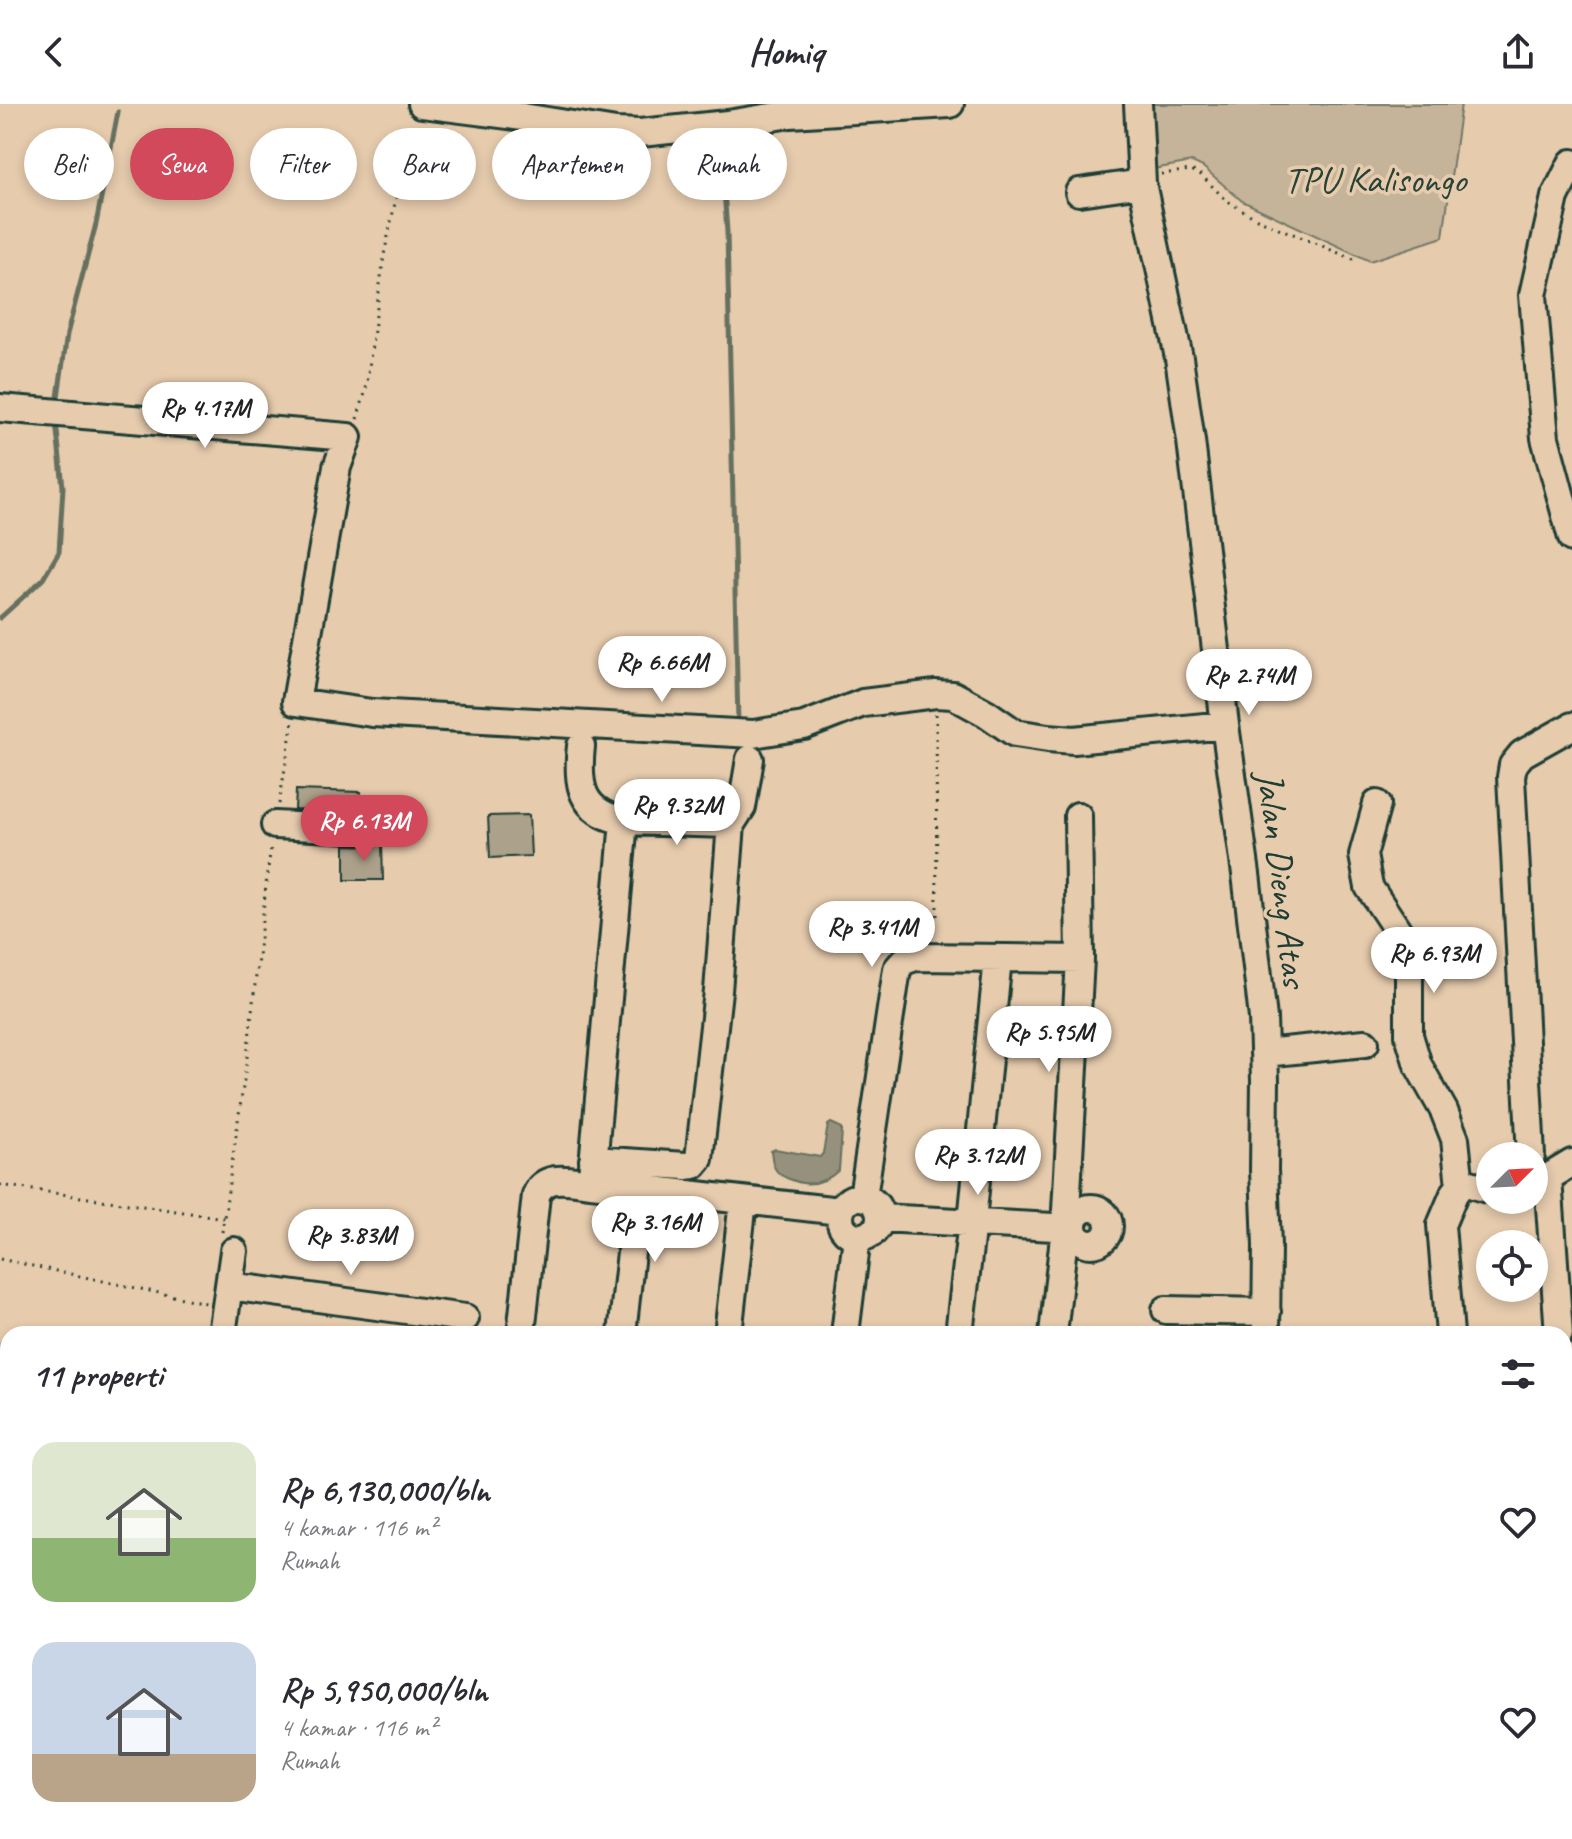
<!DOCTYPE html>
<html lang="id">
<meta charset="utf-8">
<style>
:root{--surface:#fff;--page:#f2f2f3;--text:#2b2b33;--muted:#7c7c81;--accent:#d1495b}
body{margin:0;font-family:Caveat,sans-serif;background:var(--page);color:var(--text);height:100vh;display:flex;flex-direction:column;font-size:30px;white-space:nowrap}
*{box-sizing:border-box;margin:0}
p{font-size:26px;color:var(--muted)}
.icon{flex:none;width:44px;height:44px;fill:none;stroke:currentColor;stroke-width:2;stroke-linecap:round;stroke-linejoin:round}
.map{position:relative;flex:1;overflow:hidden}
.sheet{position:absolute;left:0px;top:1222px;width:1572px;height:514px;display:flex;flex-direction:column;background:var(--surface);border-radius:24px 24px 0 0;box-shadow:0 4px 12px #0003}
.sheet>*{flex:none}
.hud{position:absolute;left:24px;top:24px;width:800px;height:72px;display:flex;gap:16px}
.needle{width:52px;rotate:66deg}
.controls{position:absolute;left:1476px;top:1038px;display:grid;gap:16px}
.controls a{display:grid;place-items:center;width:72px;height:72px;border-radius:50%;background:var(--surface);box-shadow:0 4px 12px #0003;font-size:40px}
.price{position:absolute;translate:-50% -68px;padding:0 18px;border-radius:28px;background:#fff;color:#222;font-size:26px;line-height:52px;filter:drop-shadow(0 2px 4px #0008)}
.price::after{content:'';position:absolute;left:50%;top:48px;width:24px;height:18px;margin-left:-12px;background:inherit;clip-path:polygon(0 0,100% 0,50% 100%)}
.price.current{background:var(--accent);color:#fff}
ul{padding:0;list-style:none}
li{display:flex;align-items:center;gap:24px;height:200px;padding:0 32px}
li span{display:grid;place-items:center;flex:none;width:224px;height:160px;border-radius:24px;color:#555}
li>.icon{margin-inline-start:auto}
span .icon{width:96px;height:96px;fill:#fffc;stroke-width:1}
li b{font-size:34px}
h2{display:flex;justify-content:space-between;align-items:center;height:96px;padding:0 32px;font-size:34px}
.chip{padding:0 28px;border-radius:36px;background:var(--surface);box-shadow:0 4px 12px #0003;font-size:28px;line-height:72px}
.chip.current{background:var(--accent);color:#fff}
header{display:flex;justify-content:space-between;align-items:center;height:104px;padding:0 32px;background:var(--surface);font-size:36px;font-weight:800}
.map>svg:first-child{display:block}
</style>
<header><svg class="icon" aria-label="back" viewBox="0 0 24 24"><path d="M15 5l-7 7 7 7"/></svg>Homiq<svg class="icon" aria-label="share" viewBox="0 0 24 24"><path d="M12 15V3M7 8l5-5 5 5M5 13v7h14v-7"/></svg></header>
<div class="map">
<svg width="1572" height="1735" viewBox="0 0 1572 1735">
<rect width="100%" height="100%" fill="#e6cbad"/>
<filter id="ink" filterUnits="userSpaceOnUse"><feTurbulence type="fractalNoise" baseFrequency=".0125" numOctaves="2"/><feDisplacementMap in="SourceGraphic" scale="16" xChannelSelector="R" yChannelSelector="G"/><feConvolveMatrix kernelMatrix="1 2 1 2 8 2 1 2 1" color-interpolation-filters="sRGB"/></filter>
<g filter="url(#ink)">
<path fill="#c5b39a" stroke="#727867" stroke-width="2" d="M1150,0H1461L1443,133L1370,157L1242,97L1203,63L1192,58L1153,65Z"/>
<path fill="#95917c" stroke="#666f5f" stroke-width="2" d="M831,1019L840,1023L842,1027L839,1066C825,1079 809,1083 792,1076C786,1074 779,1071 776,1066C772,1061 772,1053 771,1047L775,1045L820,1053L823,1049L828,1021Z"/>
<g fill="none" stroke-linecap="round" stroke-linejoin="round">
<path stroke="#666f5f" stroke-width="5" d="M720,29L727,128L738,620
M57,300L67,230L96,120L118,8
M0,514L43,475L59,448L63,383L56,318"/>
</g>
<path fill="#aca18a" stroke="#1f3d34" stroke-width="2" d="M296,686L361,688L360,709L295,706Z
M529,711L531,752L490,754L488,712Z
M379,739H382L383,776H345V741L369,742Z"/>
<g fill="none" stroke-linecap="round" stroke-linejoin="round">
<defs>
<path id="minor" d="M422,0L523,13L616,28L640,29L728,20L790,10L950,0
M1138,0L1142,79L1179,254L1191,337L1225,621L1246,770L1263,914L1265,977L1264,1066L1267,1142L1266,1230
M1572,59L1555,93L1533,191L1545,334L1572,434
M1079,88L1142,79
M0,304L348,333L337,363L296,598L372,609L753,630L804,622L863,599L936,590L953,591L986,609L1015,629L1048,634L1074,636L1225,621
M581,642C577,681 580,708 624,717L731,720
M1377,700L1363,751L1369,783L1398,827L1409,850V931L1418,961L1444,1007L1455,1035L1460,1082L1454,1090L1441,1121L1450,1230
M275,721L370,726
M1264,949L1365,939
M1531,1052L1511,673L1513,661L1522,650L1572,622
M593,1056L686,1062L694,1061L699,1055L718,887L731,720L742,703L750,655
M592,1072L624,717
M1548,1074L1559,1230
M1460,1082L1467,1079L1490,1086
M1534,1082L1572,1059
M840 1113a20 20 0 1 1 40 0a20 20 0 1 1-40 0Z
M863,1093L897,865L904,857L915,853L1080,855
M1073 1122a18 18 0 1 1 36 0a18 18 0 1 1-36 0Z
M880,1114L1073,1124
M229,1182L465,1214
M1166,1206L1267,1208
M222,1230L234,1147
M521,1230L536,1091C545,1068 572,1077 591,1079L840,1107
M622,1230L638,1085
M728,1230L743,1097
M845,1230L857,1133
M959,1230L972,1117L998,854
M1053,1230L1065,1124L1080,855L1078,712
M1564,1304L1572,1303
M1564,1538H1572
M1565,1599L1566,1689
M353,1735L354,1728
M447,1735L448,1728
M674,1735L675,1728
M784,1735V1728
M1217,1735L1218,1728"/>
</defs>
<use href="#minor" stroke="#1f3d34" stroke-width="32"/>
<path stroke="#1f3d34" stroke-width="3" stroke-dasharray="2 6" stroke-linecap="butt" d="M1161,70L1191,66L1201,71L1226,96L1257,115L1358,157
M357,315L366,286L384,151L402,66L415,21
M936,610L937,816
M279,700L293,617
M0,1081L224,1114
M222,1128L246,962L267,772L271,743
M0,1155L206,1199
M0,1240L8,1241
M119,1735L120,1728"/>
<use href="#minor" stroke="#e6cbad" stroke-width="26"/>
</g>
</g>
<g text-anchor="middle" stroke-width="7" stroke-linejoin="round" paint-order="stroke">
<g font-size="38" fill="#274339" stroke="#e6cbad">
<text x="1375" y="88">TPU Kalisongo</text>
</g>
<g font-size="38" fill="#1f3d34" stroke="#e6cbad">
<text transform="translate(1283 775) rotate(83)" y="13">Jalan Dieng Atas</text>
</g>
</g>
</svg>
<div class="controls">
<a><svg class="needle" viewBox="-14 -14 28 28"><path d="M0-13l5 13h-10z" fill="#e53935"/><path d="M0 13l5-13h-10z" fill="#7c7c81"/></svg></a>
<a><svg class="icon" aria-label="locate" viewBox="0 0 24 24"><circle cx="12" cy="12" r="6"/><path d="M12 2v4M12 18v4M2 12h4M18 12h4"/></svg></a>
</div>
<b class="price" style="left:205px;top:346px">Rp 4.17M</b>
<b class="price" style="left:662px;top:600px">Rp 6.66M</b>
<b class="price" style="left:1249px;top:613px">Rp 2.74M</b>
<b class="price" style="left:677px;top:743px">Rp 9.32M</b>
<b class="price current" style="left:364px;top:759px">Rp 6.13M</b>
<b class="price" style="left:872px;top:865px">Rp 3.41M</b>
<b class="price" style="left:1434px;top:891px">Rp 6.93M</b>
<b class="price" style="left:1049px;top:970px">Rp 5.95M</b>
<b class="price" style="left:978px;top:1093px">Rp 3.12M</b>
<b class="price" style="left:655px;top:1160px">Rp 3.16M</b>
<b class="price" style="left:351px;top:1173px">Rp 3.83M</b>
<div class="hud">
<a class="chip">Beli</a>
<a class="chip current">Sewa</a>
<a class="chip">Filter</a>
<a class="chip">Baru</a>
<a class="chip">Apartemen</a>
<a class="chip">Rumah</a>
</div>
<section class="sheet">
<h2>11 properti<svg class="icon" aria-label="filters" viewBox="0 0 24 24"><path d="M4 7h16M4 17h16"/><circle cx="9" cy="7" r="2"/><circle cx="15" cy="17" r="2"/></svg></h2>
<ul>
<li><span style="background:linear-gradient(#dfe7d0 60%,#8fb573 0)"><svg class="icon" aria-label="home" viewBox="0 0 24 24"><path d="M3 11l9-7 9 7M6 9v11h12V9"/></svg></span><div><b>Rp 6,130,000/bln</b><p>4 kamar · 116 m²</p><p>Rumah</p></div><svg class="icon" aria-label="heart" viewBox="0 0 24 24"><path d="M12 20l-8-8c-3-5 5-10 8-4 3-6 11-1 8 4z"/></svg></li>
<li><span style="background:linear-gradient(#c9d6e8 70%,#b9a48a 0)"><svg class="icon" aria-label="home" viewBox="0 0 24 24"><path d="M3 11l9-7 9 7M6 9v11h12V9"/></svg></span><div><b>Rp 5,950,000/bln</b><p>4 kamar · 116 m²</p><p>Rumah</p></div><svg class="icon" aria-label="heart" viewBox="0 0 24 24"><path d="M12 20l-8-8c-3-5 5-10 8-4 3-6 11-1 8 4z"/></svg></li>
</ul>
</section>
</div>
